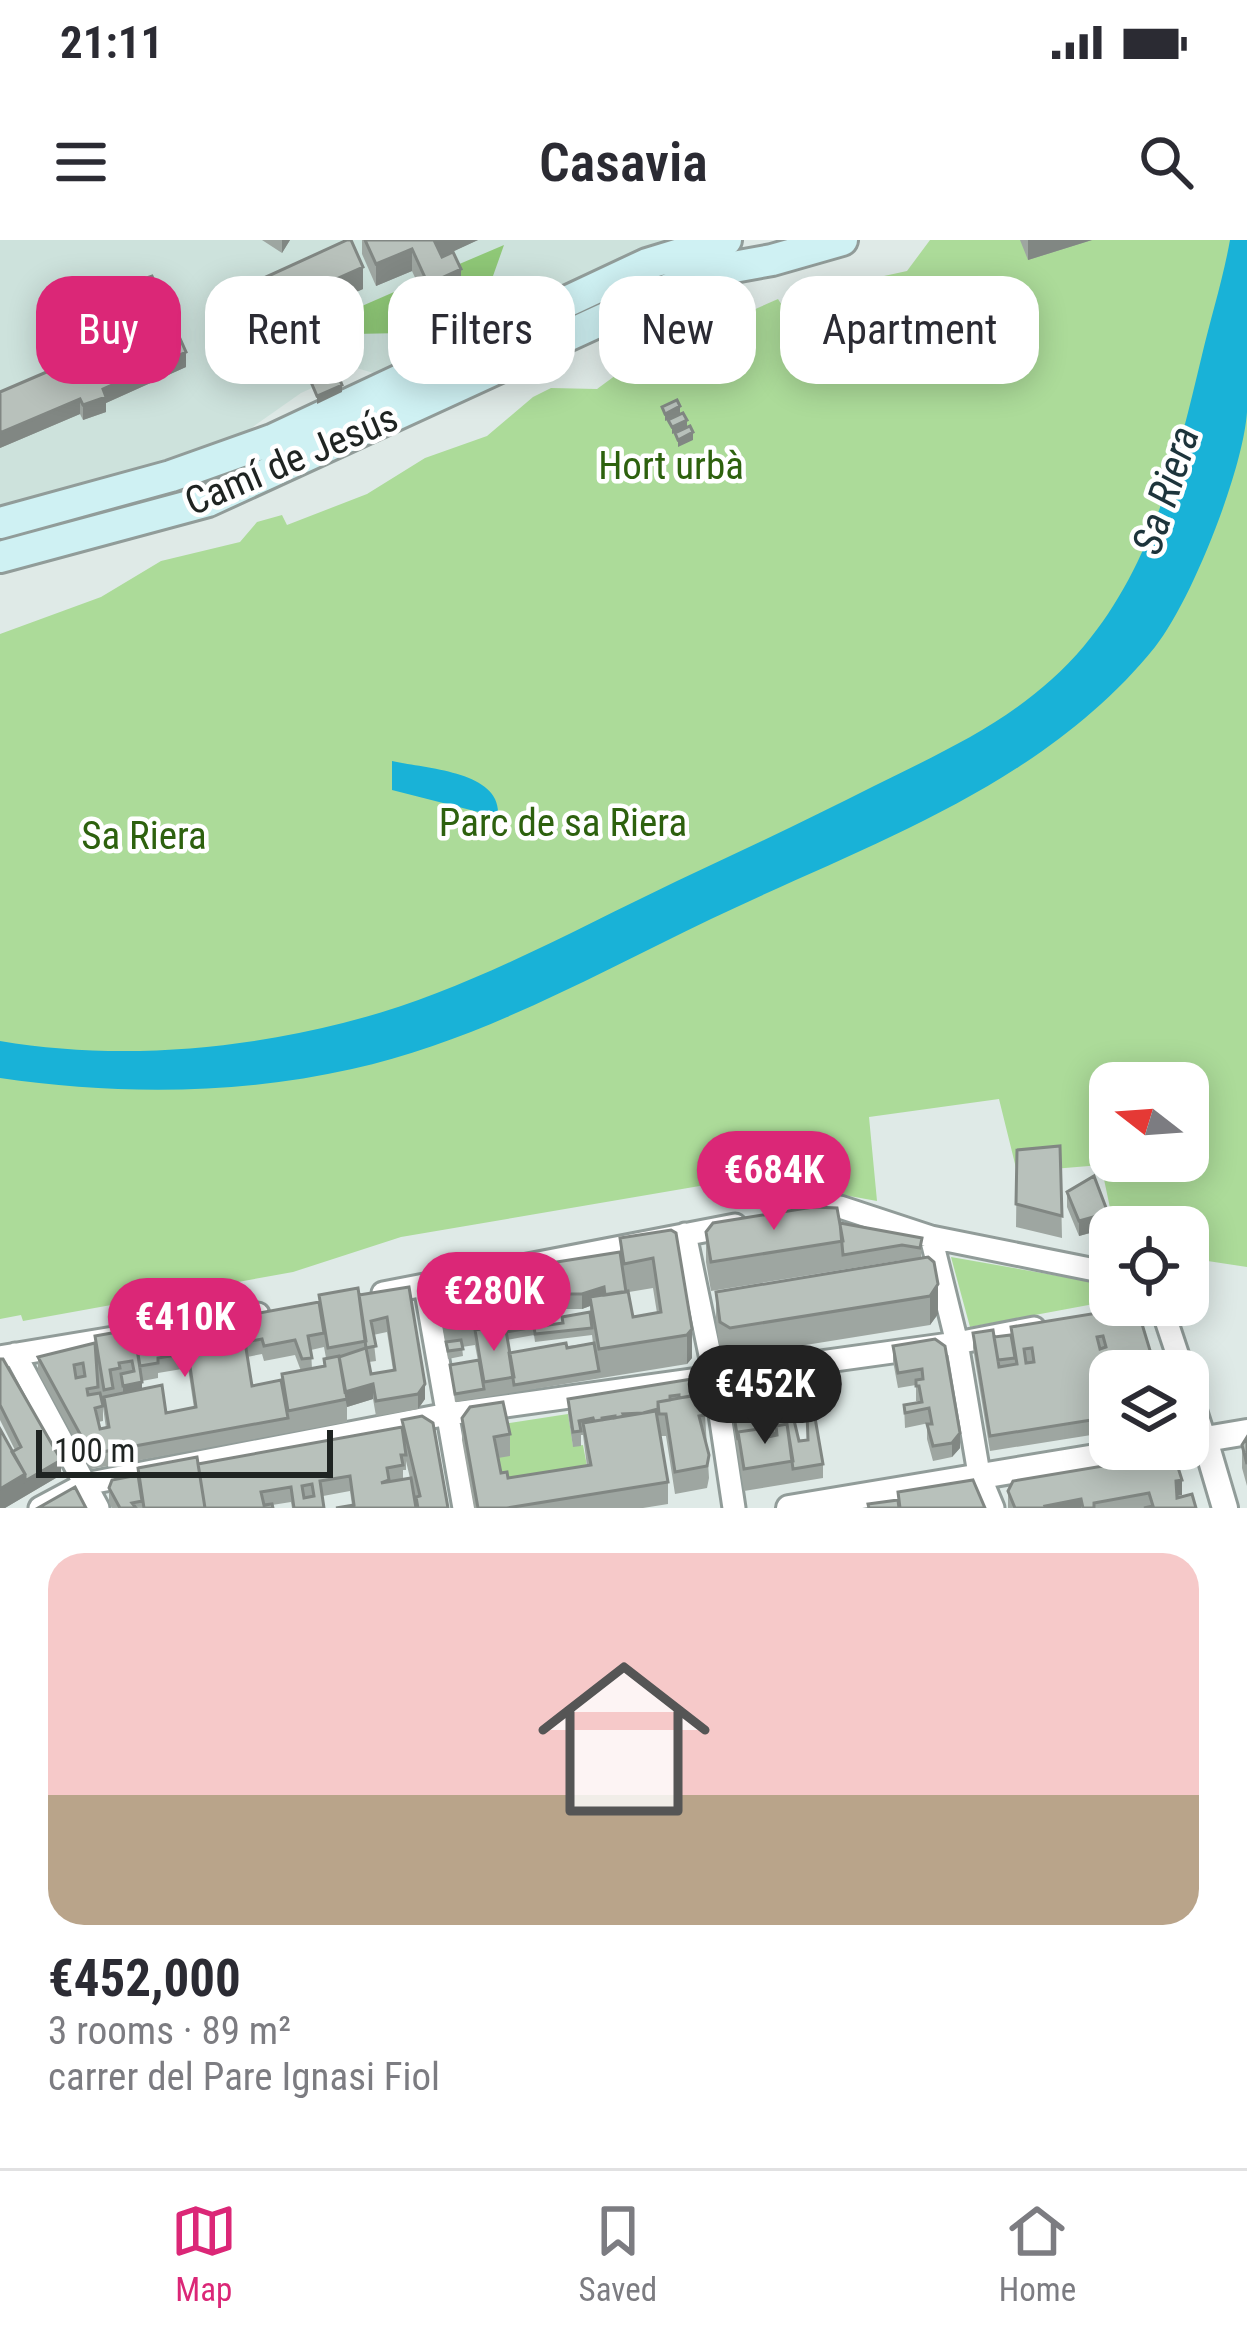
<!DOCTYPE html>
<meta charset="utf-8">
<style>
:root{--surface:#fff;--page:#f7f7f7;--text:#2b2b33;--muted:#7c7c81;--line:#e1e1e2;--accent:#db2777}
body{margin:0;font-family:"Roboto Condensed",sans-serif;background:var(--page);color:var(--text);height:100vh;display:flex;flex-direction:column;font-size:45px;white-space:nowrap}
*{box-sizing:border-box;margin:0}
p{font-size:39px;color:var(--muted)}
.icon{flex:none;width:66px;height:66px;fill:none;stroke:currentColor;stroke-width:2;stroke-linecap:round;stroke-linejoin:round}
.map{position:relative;height:1268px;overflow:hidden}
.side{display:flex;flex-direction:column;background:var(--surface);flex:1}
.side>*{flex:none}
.guide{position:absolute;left:36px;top:36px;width:1176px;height:108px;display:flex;gap:24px}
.needle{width:78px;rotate:287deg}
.controls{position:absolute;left:1089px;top:822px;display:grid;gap:24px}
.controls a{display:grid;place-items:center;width:120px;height:120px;border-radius:24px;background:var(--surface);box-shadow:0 6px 30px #0003;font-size:60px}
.scale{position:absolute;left:36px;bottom:30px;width:297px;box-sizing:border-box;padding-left:12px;border:6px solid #1f2422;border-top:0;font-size:33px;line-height:42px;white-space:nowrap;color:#1f2422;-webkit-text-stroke:9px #fff;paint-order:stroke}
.price{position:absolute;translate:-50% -102px;padding:0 27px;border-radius:42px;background:var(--accent);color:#fff;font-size:39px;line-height:78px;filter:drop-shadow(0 3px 6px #0008)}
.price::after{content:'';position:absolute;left:50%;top:72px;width:36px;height:27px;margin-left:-18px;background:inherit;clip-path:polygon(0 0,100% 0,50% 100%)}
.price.current{background:#222;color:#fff}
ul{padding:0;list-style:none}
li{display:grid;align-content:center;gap:24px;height:636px;padding:0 48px}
li span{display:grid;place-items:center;height:372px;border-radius:36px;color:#555}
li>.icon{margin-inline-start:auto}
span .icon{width:216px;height:216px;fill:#fffc;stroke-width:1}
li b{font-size:51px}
.pill{padding:0 42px;border-radius:36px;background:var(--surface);box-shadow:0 6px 30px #0003;font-size:42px;line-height:108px}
.pill.current{background:var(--accent);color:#fff}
.status{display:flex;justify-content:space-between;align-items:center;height:84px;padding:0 60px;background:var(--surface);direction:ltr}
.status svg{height:33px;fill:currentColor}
header{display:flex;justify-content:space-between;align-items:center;height:156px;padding:0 48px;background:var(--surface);font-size:54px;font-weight:600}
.tab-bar{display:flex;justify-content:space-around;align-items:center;height:168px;border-top:3px solid var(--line);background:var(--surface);font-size:33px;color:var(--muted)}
.tab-bar a{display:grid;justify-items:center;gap:6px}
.tab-bar .current{color:var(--accent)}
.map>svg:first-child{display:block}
</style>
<div class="status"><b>21:11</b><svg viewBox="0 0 49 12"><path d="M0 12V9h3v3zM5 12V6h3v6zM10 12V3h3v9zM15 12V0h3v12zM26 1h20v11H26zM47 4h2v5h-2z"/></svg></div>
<header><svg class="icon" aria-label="menu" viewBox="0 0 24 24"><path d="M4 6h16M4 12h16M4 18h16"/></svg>Casavia<svg class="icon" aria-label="search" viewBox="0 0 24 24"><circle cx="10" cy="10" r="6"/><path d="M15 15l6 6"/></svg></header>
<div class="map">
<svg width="1247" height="1268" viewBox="0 0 1247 1268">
<rect width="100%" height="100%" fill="#dfeae7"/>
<path fill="#cde2dc" d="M0,0H677L380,135L350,126L336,137L301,153L230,203L192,217L139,227L140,233L17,265H0Z"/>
<path fill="#acdb99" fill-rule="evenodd" d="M930,0H1247V1027L1188,1018V987H1114L1101,925L1017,932L999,859L869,877L877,961L827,952L825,926L788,931L401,997L293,1032L23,1081L21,1075L0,1079V394L101,357L161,321L240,302L257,282L282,275L287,285L367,254L425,218L487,196L533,157L551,148L597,149L646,113L686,107L735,78L778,59L785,70L838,46L907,31ZM1110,843H1188V921H1110Z
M951,1017L1110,1045V1061L970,1087Z
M568,1174L573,1206L583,1205L591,1247L508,1260L494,1219L503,1184Z"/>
<path fill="#8fc877" d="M504,5L493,36L469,59L403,93L354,94L288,130C276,126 266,123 261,110L417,42L428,66L461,51L450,28Z"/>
<path fill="#19b2d7" d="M1230,0H1247C1247,57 1247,116 1247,172C1243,231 1191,362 1155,407C1042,547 868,604 711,679C594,735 479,801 352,829C237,855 116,855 0,838V801C112,820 233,811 343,783C460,754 568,693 677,641C743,610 809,579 874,546C951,508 1027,474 1084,406C1154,322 1177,219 1202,115C1211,77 1223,39 1230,0Z
M392,521C427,529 503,531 498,577L392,550Z"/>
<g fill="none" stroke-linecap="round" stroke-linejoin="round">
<defs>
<path id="minor" d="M807,973L840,967L931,997L1110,1033
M685,994L714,1134L734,1268
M931,997L957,1103L979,1234L993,1268
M425,1046L464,1268
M383,1053L735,985
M1161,1065L1183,1131
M15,1114L98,1268
M0,1117L258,1074
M1188,1147L1205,1200
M40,1268L85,1244L448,1174L957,1103L1034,1088"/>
<path id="tertiary" d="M1205,1200L1225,1268
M1188,1202L1247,1192
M789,1268L1144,1209"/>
<path id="secondary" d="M0,283L171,236L272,200L647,24L726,0
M0,317L208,261L706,32L772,20L842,0"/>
</defs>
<use href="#minor" stroke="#919c99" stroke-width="27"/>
<use href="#tertiary" stroke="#919c99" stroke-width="30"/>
<use href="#secondary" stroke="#919c99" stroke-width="36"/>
<use href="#minor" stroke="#fff" stroke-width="21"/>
<use href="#tertiary" stroke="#fff" stroke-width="24"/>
<use href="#secondary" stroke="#cff1f3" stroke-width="30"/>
</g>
<path fill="#9ea6a1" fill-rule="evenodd" d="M262,0H290L282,13Z
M362,0H478L442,16L461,51L428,66L412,31L376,46L362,14Z
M1020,0H1092L1028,20Z
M135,42L186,127L106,163V172L83,180L80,174L0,208V152L148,88L135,57Z
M242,48L363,49L255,97L242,70Z
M1060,906L1062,998L1016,987L1017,910Z
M1067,952L1108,988L1079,996L1067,967Z
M840,983L922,998L921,1019L938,1074L930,1085L730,1117L720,1111L716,1081V1052L908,1021L902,1020L711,1051L706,1022V992Z
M671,990L692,1118L687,1124L455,1162L450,1125L478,1121L475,1105L462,1107L463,1116L448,1119L437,1057V1027L500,1044V1065L510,1080L523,1078V1067H529L525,1027L620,1012V998ZM653,1048L657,1073L633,1077L629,1052ZM590,1066V1072L563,1083L534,1087V1095L535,1102L592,1095L593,1103L509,1113L507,1100L534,1095L532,1078L560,1074V1069H582ZM500,1072L502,1085L475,1090V1077Z
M409,1047L425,1159L418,1169L376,1176L373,1159L347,1167V1182L91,1229L38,1132V1117L95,1104V1096H135L319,1062V1055H359ZM387,1092L393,1130L371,1134L369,1122L376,1121L373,1095ZM324,1107L326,1118L324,1126L312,1129L311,1110ZM262,1114L264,1121L295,1115L301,1131L281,1140L252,1146L247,1117ZM188,1128L194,1168L166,1173L142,1149V1141L158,1138V1133ZM103,1167L106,1188L100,1189L98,1182L103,1181Z
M1128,1068L1110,1131V1192L990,1211L973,1108V1093L994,1097L1011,1095V1087Z
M935,1099L960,1208L952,1217L933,1221L927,1199V1184L929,1183L905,1188L904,1165L920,1162L916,1161V1145L898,1148L893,1121V1106Z
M0,1119L61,1235L5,1268H0L12,1212L15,1210L0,1180Z
M698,1138L705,1175L709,1238L707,1248L675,1254L666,1196H661L668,1242V1264L643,1268H474L462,1200V1178L510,1194V1216L498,1218L501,1233L508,1238L587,1226L583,1195H581V1206L573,1207L568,1174V1159Z
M773,1163L785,1177L799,1201L823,1224V1238L744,1251L733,1185V1170L768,1179L766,1182L768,1197L771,1196V1185L774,1184Z
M402,1180L448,1268L352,1265L350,1251L323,1256L324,1268H292L291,1262L272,1265L273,1268H112L109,1263V1248L138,1235V1228L198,1224L402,1187ZM406,1221L410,1238L403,1240V1230H406Z
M1247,1197V1246L1242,1228V1205Z
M1163,1222L1182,1255L1177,1256V1258L1196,1268H1008V1251Z"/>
<path fill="#818783" d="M282,0H290L282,13Z
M433,0H478L433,21Z
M1028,0H1092L1028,20Z
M412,9V31L376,46V24Z
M363,27V49L255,97V75Z
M461,29V51L428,66V44Z
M186,112V127L106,163V172L83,180V165L103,149Z
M342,145V152L317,164V156Z
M80,159V174L0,208V193Z
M680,166V174L665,181V174Z
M687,180V187L672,194V187Z
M693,192V200L678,207V200Z
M1108,973V988L1079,996V981Z
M938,1044V1074L930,1085V1056Z
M604,1047V1062L590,1057V1066L582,1069V1054Z
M692,1089V1118L687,1124V1095Z
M142,1142V1164L123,1168V1146Z
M373,1144V1159L347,1167L344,1152Z
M425,1144V1159L418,1169V1154Z
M960,1193V1208L952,1217V1203Z
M61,1220V1235L5,1268H0V1249L25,1234Z
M1182,1240V1255L1176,1256V1241Z
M1081,1259V1268H1045V1266Z"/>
<path fill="#b8c1bb" stroke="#818783" stroke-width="3" fill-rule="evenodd" d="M347,0H351L363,27L255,75L242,48Z
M365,0H434L442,17L453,12L461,29L428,44L412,9L376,24Z
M152,36L186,112L103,149L106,157L83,165L80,159L0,193V152L154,86L135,42Z
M336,130L342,145L317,156L311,142Z
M677,160L680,166L665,174L662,167Z
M683,173L687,180L672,187L668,180Z
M690,186L693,192L678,200L675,193Z
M1060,906L1062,976L1016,964L1017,910Z
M1094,936L1108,973L1079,981L1067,952Z
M813,967L837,968L843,1001L711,1022L706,992L713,983Z
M840,983L922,998L920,1008L902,1005L843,1015Z
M671,990L676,993L692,1089L687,1095L599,1109L590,1057L628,1051L633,1077L661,1072L653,1018L624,1024L620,998Z
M620,1012L626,1052L605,1055L604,1047L582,1054H559L560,1059L531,1064L525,1027Z
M928,1017L934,1022L938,1044L930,1056L730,1088L720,1082L716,1052Z
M496,1018L500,1044L471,1049L475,1075L446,1080L437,1027Z
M409,1047L425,1144L418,1154L376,1161L373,1144L345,1152L339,1117L366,1108L359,1055ZM387,1077L395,1130L371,1134L366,1108L376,1106L371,1081Z
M358,1048L366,1101L328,1108L319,1055Z
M319,1062L324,1093L308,1096L312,1118L302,1119L295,1100L264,1106L262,1099L245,1102L252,1146L281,1140L288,1178L91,1214L38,1117L95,1103L98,1147L87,1149L88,1155L100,1153L103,1166L95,1168L100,1189L109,1187L104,1157L162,1145L166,1173L196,1167L188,1113L158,1118V1123L140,1126L135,1096ZM83,1123L85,1136L76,1138L74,1125Z
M507,1064L510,1080L524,1078L523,1067L530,1068L534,1087L506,1092L500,1065Z
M1128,1068L1139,1074L1152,1117L1098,1133L1104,1178L990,1196L973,1093L993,1090L999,1127L1017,1124L1011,1087ZM1103,1096L1106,1107L1100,1109L1097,1097ZM1032,1108L1034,1122L1026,1123L1024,1109Z
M590,1072L592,1088L535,1094L534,1087L563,1083L562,1077Z
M505,1085L514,1137L484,1142L475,1090Z
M134,1089L142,1142L123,1146L121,1134L134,1131L132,1121L119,1123L120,1128L110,1130L113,1148L104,1150L95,1096Z
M1011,1095L1015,1118L998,1120L994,1097Z
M935,1099L945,1106L960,1193L952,1203L933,1206L927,1184H932L929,1168L905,1173L904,1165L922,1162L919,1146H916V1140L923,1139L922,1129L898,1133L893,1106Z
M461,1100L463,1109L448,1111L446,1102Z
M566,1103L567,1108L594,1103L599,1131L514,1145L509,1113Z
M339,1116L347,1159L288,1171L282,1134L325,1126L324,1119Z
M1154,1117L1158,1131H1110V1170L1104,1171L1098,1133Z
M0,1119H3L61,1220L25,1241V1234L12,1212L21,1207L0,1165Z
M479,1120L484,1149L455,1154L450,1125Z
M698,1138L700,1155L679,1158V1155L670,1156V1160L658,1162V1169L643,1173L623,1174L624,1176L615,1178V1176L602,1178V1180L594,1181L593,1178L579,1181L581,1191L573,1192L568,1159Z
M701,1154L705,1175L699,1176L709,1215L707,1226L675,1232L666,1174H659L658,1162Z
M503,1162L510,1194L494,1197L501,1233L507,1232L508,1238L591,1225L583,1183L656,1171L668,1242L507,1268H478L462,1178L470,1167Z
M782,1162L785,1177L793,1176L799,1201L808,1200L807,1173L814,1172L823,1224L793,1229L787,1184L776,1186V1193L773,1194L771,1185L777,1184L773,1163Z
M768,1164L764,1171L768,1195L766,1188L738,1192V1200L733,1170Z
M422,1176L433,1183L448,1268H418L416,1257L420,1256L402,1180Z
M787,1184L793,1221L744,1229L738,1192L766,1188L768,1197L777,1195L776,1186Z
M402,1187L406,1215H401L403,1225L387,1228L389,1240L381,1243L411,1238L416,1268H336L354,1265L350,1236L320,1241L324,1268H294L291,1247L261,1252L264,1265L272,1264L273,1268H205L198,1224ZM312,1244L314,1256L304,1258L302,1246Z
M0,1189L25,1234L0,1249Z
M1247,1197V1224L1242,1205Z
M1163,1216V1222L1176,1221L1182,1240L1176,1241L1177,1258L1192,1254L1196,1268H1144L1153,1266L1149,1253L1094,1263V1268H1083L1081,1259L1045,1266L1046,1268H1015L1008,1251L1013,1241Z
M197,1217L205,1268H144L138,1228Z
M138,1235L142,1261L132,1263L136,1268H120L109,1248L112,1240Z
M973,1240L985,1268H900L898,1252Z
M75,1247L86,1268H38Z
M898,1260L899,1268H869L868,1264Z"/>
<g text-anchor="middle" stroke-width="9" stroke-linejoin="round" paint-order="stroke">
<g font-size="39" fill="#1f2422" stroke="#fff">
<text transform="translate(291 219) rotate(-23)" y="14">Camí de Jesús</text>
</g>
<g font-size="39" fill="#2d610e" stroke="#fff">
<text x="671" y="239">Hort urbà</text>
<text x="563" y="596">Parc de sa Riera</text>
<text x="144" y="609">Sa Riera</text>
</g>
<g font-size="42" font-style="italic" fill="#1d343b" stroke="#fff">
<text transform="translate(1165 250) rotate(-72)" y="15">Sa Riera</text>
</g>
</g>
</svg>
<div class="controls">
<a><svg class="needle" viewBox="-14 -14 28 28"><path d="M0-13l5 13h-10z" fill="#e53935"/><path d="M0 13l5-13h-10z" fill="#7c7c81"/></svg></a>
<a><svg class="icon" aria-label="locate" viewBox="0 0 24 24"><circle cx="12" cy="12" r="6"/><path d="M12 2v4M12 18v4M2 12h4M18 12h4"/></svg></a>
<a><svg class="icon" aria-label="layers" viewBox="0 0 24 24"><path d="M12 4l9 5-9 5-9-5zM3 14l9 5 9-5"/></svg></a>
</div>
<div class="scale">100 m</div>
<b class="price" style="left:774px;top:993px">€684K</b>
<b class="price" style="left:494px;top:1114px">€280K</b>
<b class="price" style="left:185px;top:1140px">€410K</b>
<b class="price current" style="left:765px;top:1207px">€452K</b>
<div class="guide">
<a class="pill current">Buy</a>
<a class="pill">Rent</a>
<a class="pill">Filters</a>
<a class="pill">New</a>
<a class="pill">Apartment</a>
</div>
</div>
<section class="side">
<ul>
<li><span style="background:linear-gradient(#f6c9c9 65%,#b9a48a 0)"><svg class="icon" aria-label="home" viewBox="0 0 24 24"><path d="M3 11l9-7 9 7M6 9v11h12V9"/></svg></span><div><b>€452,000</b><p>3 rooms · 89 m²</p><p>carrer del Pare Ignasi Fiol</p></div></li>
</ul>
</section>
<nav class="tab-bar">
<a class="current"><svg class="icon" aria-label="map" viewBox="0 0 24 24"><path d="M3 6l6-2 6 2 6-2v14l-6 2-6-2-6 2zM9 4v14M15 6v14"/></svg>Map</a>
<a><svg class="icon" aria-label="saved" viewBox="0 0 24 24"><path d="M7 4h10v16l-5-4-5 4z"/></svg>Saved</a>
<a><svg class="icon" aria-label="home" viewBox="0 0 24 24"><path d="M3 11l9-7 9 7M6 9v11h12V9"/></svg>Home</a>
</nav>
